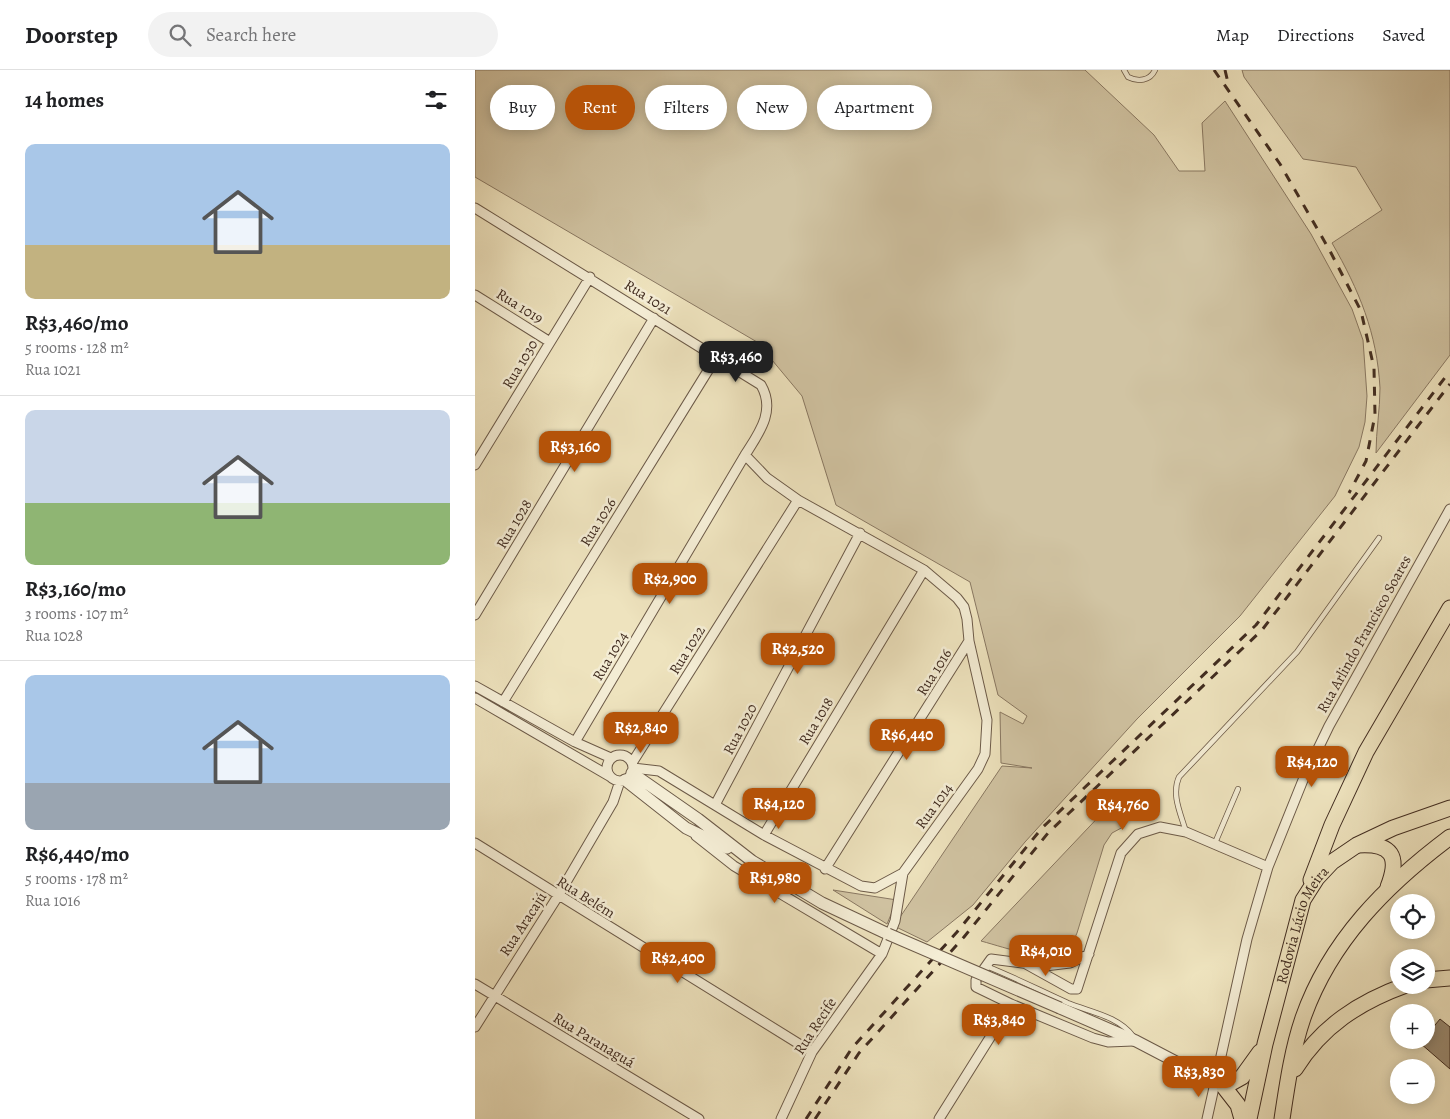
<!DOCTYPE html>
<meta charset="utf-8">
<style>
:root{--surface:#fff;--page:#f2f2f2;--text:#202124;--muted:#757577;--line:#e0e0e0;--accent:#b45309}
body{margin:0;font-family:Alegreya,serif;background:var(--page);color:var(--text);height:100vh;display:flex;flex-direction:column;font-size:19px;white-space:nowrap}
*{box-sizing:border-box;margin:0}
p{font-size:16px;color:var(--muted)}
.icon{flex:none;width:28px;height:28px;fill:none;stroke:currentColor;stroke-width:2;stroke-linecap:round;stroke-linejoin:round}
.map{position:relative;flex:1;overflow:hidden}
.side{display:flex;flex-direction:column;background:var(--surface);width:475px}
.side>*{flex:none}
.top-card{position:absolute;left:15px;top:15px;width:475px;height:45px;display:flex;gap:10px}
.buttons{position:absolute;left:915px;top:824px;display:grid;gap:10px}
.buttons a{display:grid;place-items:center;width:45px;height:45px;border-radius:50%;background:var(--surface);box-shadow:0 2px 12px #0003;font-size:25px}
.price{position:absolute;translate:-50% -42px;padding:0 11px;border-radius:10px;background:var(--accent);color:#fff;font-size:16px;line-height:32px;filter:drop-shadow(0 1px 2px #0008)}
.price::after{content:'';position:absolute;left:50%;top:30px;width:15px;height:11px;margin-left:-8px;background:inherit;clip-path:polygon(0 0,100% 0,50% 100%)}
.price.current{background:#222;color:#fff}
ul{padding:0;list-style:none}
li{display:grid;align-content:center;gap:10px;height:265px;padding:0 25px}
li+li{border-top:1px solid var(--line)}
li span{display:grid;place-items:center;height:155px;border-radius:10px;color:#555}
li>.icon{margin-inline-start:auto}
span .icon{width:90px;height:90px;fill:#fffc;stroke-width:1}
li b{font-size:21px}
h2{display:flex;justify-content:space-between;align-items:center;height:60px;padding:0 25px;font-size:21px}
.tag{padding:0 18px;border-radius:22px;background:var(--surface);box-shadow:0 2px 12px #0003;font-size:18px;line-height:45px}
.tag.current{background:var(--accent);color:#fff}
header{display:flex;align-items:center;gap:30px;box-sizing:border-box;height:70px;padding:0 25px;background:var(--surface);border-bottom:1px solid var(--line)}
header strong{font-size:24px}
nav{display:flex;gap:28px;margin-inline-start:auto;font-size:18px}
.search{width:350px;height:45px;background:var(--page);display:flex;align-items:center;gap:12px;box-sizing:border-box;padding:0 18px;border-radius:28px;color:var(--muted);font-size:19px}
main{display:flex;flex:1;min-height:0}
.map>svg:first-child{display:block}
</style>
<header>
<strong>Doorstep</strong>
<div class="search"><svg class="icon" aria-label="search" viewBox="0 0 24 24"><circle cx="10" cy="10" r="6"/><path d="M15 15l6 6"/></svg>Search here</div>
<nav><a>Map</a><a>Directions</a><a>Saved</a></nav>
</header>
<main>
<section class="side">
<h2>14 homes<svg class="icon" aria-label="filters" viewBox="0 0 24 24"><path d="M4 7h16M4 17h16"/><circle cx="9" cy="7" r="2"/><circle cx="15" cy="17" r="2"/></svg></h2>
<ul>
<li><span style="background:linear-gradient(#a9c7e8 65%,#c2b280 0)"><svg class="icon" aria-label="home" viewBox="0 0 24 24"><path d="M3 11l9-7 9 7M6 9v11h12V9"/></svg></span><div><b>R$3,460/mo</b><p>5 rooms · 128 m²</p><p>Rua 1021</p></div></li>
<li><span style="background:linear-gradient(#c9d6e8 60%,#8fb573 0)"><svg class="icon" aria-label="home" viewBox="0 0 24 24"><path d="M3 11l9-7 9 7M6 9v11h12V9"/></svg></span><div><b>R$3,160/mo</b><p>3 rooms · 107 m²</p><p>Rua 1028</p></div></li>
<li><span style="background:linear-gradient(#a9c7e8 70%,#9aa5b1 0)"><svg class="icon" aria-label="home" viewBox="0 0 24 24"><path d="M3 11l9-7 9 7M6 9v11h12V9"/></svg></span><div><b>R$6,440/mo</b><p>5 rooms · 178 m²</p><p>Rua 1016</p></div></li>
</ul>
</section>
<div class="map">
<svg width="975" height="1049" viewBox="0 0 975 1049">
<rect width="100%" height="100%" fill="#eee3be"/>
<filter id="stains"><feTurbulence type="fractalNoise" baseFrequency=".004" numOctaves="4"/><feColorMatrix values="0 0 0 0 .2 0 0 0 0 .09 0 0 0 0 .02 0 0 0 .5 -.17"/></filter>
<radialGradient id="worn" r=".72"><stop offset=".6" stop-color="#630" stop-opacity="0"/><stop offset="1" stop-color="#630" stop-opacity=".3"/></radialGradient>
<path fill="#d1c4a3" stroke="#897862" d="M0,0H610L679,65L704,101H730L727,53L750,31L836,164L877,239L888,270L892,326L890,352L884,377L860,426L765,546L662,649L550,772L498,835L452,872L419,856L527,696L557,698L526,693L525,642L548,654L552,646L523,625L495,512L361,435L327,326L282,272L0,107Z
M767,0H975V285L901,383C901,361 905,340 905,318C902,263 884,220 857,173L907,140L881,97L828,89L769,7Z
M632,738L650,756L637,763L629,775L602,863L593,883C563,890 535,879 506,871Z
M358,820L422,830L412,854Z"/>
<path fill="#9b8b72" stroke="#412c20" d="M965,949L975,957V999L945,973L951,970V966Z"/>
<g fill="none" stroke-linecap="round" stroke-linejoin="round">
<defs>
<path id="service" d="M649,0L653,7C663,12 675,11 680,0
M711,762C706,744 696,725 704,707L822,582L904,468
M740,773L763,719
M511,896C539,907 566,921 593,933C615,942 643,946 658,966"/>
<path id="minor" d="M0,138L286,315C301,341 284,363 270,385L292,408L323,430L449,500L482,528L489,537L492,549L494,571L512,650L510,684L503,699L428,803L420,851L407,884L337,982L306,1049
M0,225L75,272
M0,395L115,207
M0,545L179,248
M0,616L100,672L136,688
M0,628L136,707
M28,632L242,286
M100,672L270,385
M132 698a13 13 0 1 1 26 0a13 13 0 1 1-26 0Z
M157,693L323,430
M158,698L184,701L289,765L386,816L400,818L428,803
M240,735L385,463
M289,765L449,500
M221,766L259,796L407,884
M0,773L337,982
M350,799L494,571
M551,894L596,919H602L646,783L663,764L685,757L711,762L793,797
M0,914L224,1049
M536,934L618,968L633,972L658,971
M0,957L83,826L138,732L145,711
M464,1049L536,934L501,917V910L516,889L570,896L595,893L614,884
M732,1049L772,869L793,797L828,710L854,656L975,439"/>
<path id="tertiary" d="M157,703L223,749L277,791L347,833L413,864
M150,710L211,758L252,778
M585,938L661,971L749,1017"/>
<g id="trunk">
<path d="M883,775C917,773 925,786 913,817"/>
<path d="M836,810L857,755L891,682L975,538"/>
<path d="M951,910L975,908"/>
<path d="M820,999C847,956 884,932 931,915"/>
<path d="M767,1049L763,1035L749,1017L767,1007L785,982"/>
<path id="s1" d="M774,1049L790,974L828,830L842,808L857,792L882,775L918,758L975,738"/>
<path d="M807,1049C812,1016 817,980 828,948C855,871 911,815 975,767"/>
</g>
</defs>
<use href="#service" stroke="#6c5a48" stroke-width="6"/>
<use href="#minor" stroke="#6c5a48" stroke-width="11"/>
<use href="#tertiary" stroke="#6c5a48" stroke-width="13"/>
<use href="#trunk" stroke="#412c20" stroke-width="17"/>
<use href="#service" stroke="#f4edd5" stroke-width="4.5"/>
<use href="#minor" stroke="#f4edd5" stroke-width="9"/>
<use href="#tertiary" stroke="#f4edd5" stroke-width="11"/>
<use href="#trunk" stroke="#eee3be" stroke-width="15"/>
<path stroke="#412c20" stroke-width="3" stroke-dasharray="9 9" stroke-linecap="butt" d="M739,0L805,94L855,181L886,241L899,298L900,345L891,391L874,423
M750,0L754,17
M331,1049L377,978L482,862L567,758L781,555L975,301
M340,1049L384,983L489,867L573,763L787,560L975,314"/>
<defs>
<path id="tertiary-bridge" d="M413,864L585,938"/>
</defs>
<use href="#tertiary-bridge" stroke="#6c5a48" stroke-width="13" stroke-linecap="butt"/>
<use href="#tertiary-bridge" stroke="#f4edd5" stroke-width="11"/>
</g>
<g text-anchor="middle" stroke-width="5" stroke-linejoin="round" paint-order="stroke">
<g font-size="15" fill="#412c20" stroke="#f4edd5">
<text transform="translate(173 227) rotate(32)" y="5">Rua 1021</text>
<text transform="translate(45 236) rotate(32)" y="5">Rua 1019</text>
<text transform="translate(45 294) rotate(-59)" y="5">Rua 1030</text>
<text transform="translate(123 452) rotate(-58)" y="5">Rua 1026</text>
<text transform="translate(39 454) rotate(-59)" y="5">Rua 1028</text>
<text transform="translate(889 564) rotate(-61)" y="5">Rua Arlindo Francisco Soares</text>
<text transform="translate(212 580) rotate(-58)" y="5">Rua 1022</text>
<text transform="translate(135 586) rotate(-59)" y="5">Rua 1024</text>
<text transform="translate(459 602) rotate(-58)" y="5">Rua 1016</text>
<text transform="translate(341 651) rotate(-59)" y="5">Rua 1018</text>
<text transform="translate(265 659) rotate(-62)" y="5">Rua 1020</text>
<text transform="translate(459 736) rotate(-54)" y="5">Rua 1014</text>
<text transform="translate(111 827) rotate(32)" y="5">Rua Belém</text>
<text transform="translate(48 854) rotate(-57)" y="5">Rua Aracajú</text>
<text dy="5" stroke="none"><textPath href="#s1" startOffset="202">Rodovia Lúcio Meira</textPath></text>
<text transform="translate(340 956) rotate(-57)" y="5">Rua Recife</text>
<text transform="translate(119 970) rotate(31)" y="5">Rua Paranaguá</text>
</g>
</g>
<rect width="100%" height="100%" filter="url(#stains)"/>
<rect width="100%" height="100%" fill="url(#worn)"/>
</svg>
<div class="buttons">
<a><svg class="icon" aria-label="locate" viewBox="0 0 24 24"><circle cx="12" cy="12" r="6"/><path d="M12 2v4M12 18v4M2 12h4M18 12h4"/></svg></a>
<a><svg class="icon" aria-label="layers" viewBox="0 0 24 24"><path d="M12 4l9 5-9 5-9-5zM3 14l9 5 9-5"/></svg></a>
<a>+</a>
<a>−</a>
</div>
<b class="price current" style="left:261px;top:313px">R$3,460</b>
<b class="price" style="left:100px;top:403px">R$3,160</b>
<b class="price" style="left:195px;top:535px">R$2,900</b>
<b class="price" style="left:323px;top:605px">R$2,520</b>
<b class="price" style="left:166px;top:684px">R$2,840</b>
<b class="price" style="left:432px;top:691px">R$6,440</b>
<b class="price" style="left:837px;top:718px">R$4,120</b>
<b class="price" style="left:304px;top:760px">R$4,120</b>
<b class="price" style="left:648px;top:761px">R$4,760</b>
<b class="price" style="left:300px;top:834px">R$1,980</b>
<b class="price" style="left:571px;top:907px">R$4,010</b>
<b class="price" style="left:203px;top:914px">R$2,400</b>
<b class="price" style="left:524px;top:976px">R$3,840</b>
<b class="price" style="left:724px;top:1028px">R$3,830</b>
<div class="top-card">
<a class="tag">Buy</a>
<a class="tag current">Rent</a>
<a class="tag">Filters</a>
<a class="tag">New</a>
<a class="tag">Apartment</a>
</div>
</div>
</main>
